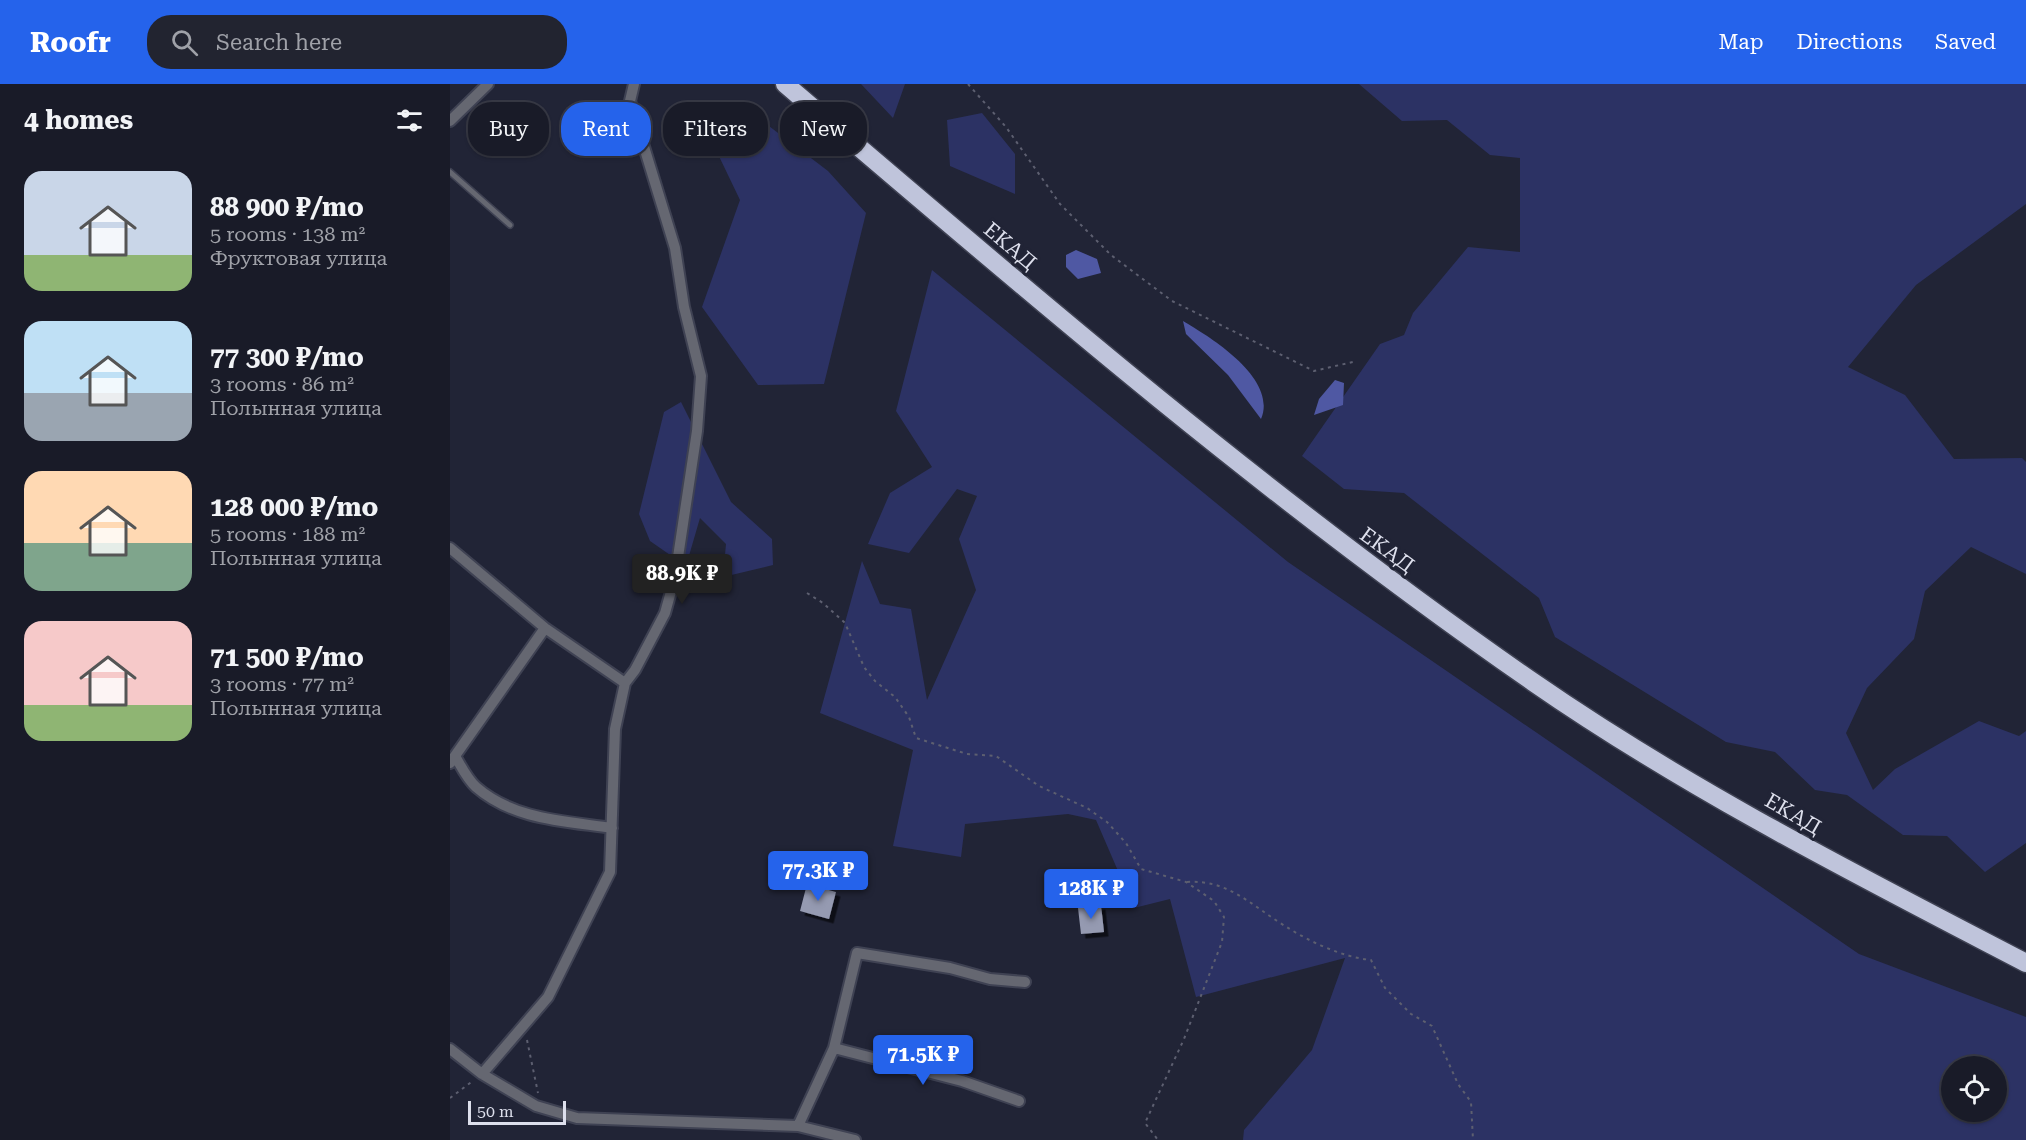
<!DOCTYPE html>
<meta charset="utf-8">
<style>
:root{--surface:#191b28;--page:#222430;--text:#f1f3f6;--muted:#9fa1a8;--line:#373945;--accent:#2563eb}
body{margin:0;font-family:"Roboto Serif",serif;background:var(--page);color:var(--text);height:100vh;display:flex;flex-direction:column;font-size:22px;white-space:nowrap}
*{box-sizing:border-box;margin:0}
p{font-size:20px;color:var(--muted)}
.icon{flex:none;width:33px;height:33px;fill:none;stroke:currentColor;stroke-width:2;stroke-linecap:round;stroke-linejoin:round}
.map{position:relative;flex:1;overflow:hidden}
.details{display:flex;flex-direction:column;background:var(--surface);width:450px}
.details>*{flex:none}
.banner{position:absolute;left:18px;top:18px;width:570px;height:54px;display:flex;gap:12px}
.buttons{position:absolute;left:1491px;top:972px;display:grid;gap:12px}
.buttons a{display:grid;place-items:center;width:66px;height:66px;border-radius:50%;background:var(--surface);box-shadow:0 2px 4px #0004,0 0 0 2px var(--line);font-size:30px}
.scale{position:absolute;left:18px;bottom:15px;width:98px;box-sizing:border-box;padding-left:6px;border:3px solid #dddfec;border-top:0;font-size:16px;line-height:21px;white-space:nowrap;color:#dddfec;-webkit-text-stroke:4px #212436;paint-order:stroke}
.price{position:absolute;translate:-50% -51px;padding:0 14px;border-radius:6px;background:var(--accent);color:#fff;font-size:20px;line-height:39px;filter:drop-shadow(0 2px 3px #0008)}
.price::after{content:'';position:absolute;left:50%;top:36px;width:18px;height:14px;margin-left:-9px;background:inherit;clip-path:polygon(0 0,100% 0,50% 100%)}
.price.active{background:#222;color:#fff}
ul{padding:0;list-style:none}
li{display:flex;align-items:center;gap:18px;height:150px;padding:0 24px}
li span{display:grid;place-items:center;flex:none;width:168px;height:120px;border-radius:18px;color:#555}
li>.icon{margin-inline-start:auto}
span .icon{width:72px;height:72px;fill:#fffc;stroke-width:1}
li b{font-size:26px}
h2{display:flex;justify-content:space-between;align-items:center;height:72px;padding:0 24px;font-size:26px}
.tag{padding:0 21px;border-radius:24px;background:var(--surface);box-shadow:0 2px 4px #0004,0 0 0 2px var(--line);font-size:21px;line-height:54px}
.tag.active{background:var(--accent);color:#fff}
header{display:flex;align-items:center;gap:36px;box-sizing:border-box;height:84px;padding:0 30px;background:var(--accent);color:#fff}
header strong{font-size:28px}
nav{display:flex;gap:33px;margin-inline-start:auto;font-size:21px}
.search{width:420px;height:54px;background:var(--page);display:flex;align-items:center;gap:15px;box-sizing:border-box;padding:0 21px;border-radius:24px;color:var(--muted);font-size:22px}
main{display:flex;flex:1;min-height:0}
.map>svg:first-child{display:block}
</style>
<header>
<strong>Roofr</strong>
<div class="search"><svg class="icon" aria-label="search" viewBox="0 0 24 24"><circle cx="10" cy="10" r="6"/><path d="M15 15l6 6"/></svg>Search here</div>
<nav><a>Map</a><a>Directions</a><a>Saved</a></nav>
</header>
<main>
<section class="details">
<h2>4 homes<svg class="icon" aria-label="filters" viewBox="0 0 24 24"><path d="M4 7h16M4 17h16"/><circle cx="9" cy="7" r="2"/><circle cx="15" cy="17" r="2"/></svg></h2>
<ul>
<li><span style="background:linear-gradient(#c9d6e8 70%,#8fb573 0)"><svg class="icon" aria-label="home" viewBox="0 0 24 24"><path d="M3 11l9-7 9 7M6 9v11h12V9"/></svg></span><div><b>88 900 ₽/mo</b><p>5 rooms · 138 m²</p><p>Фруктовая улица</p></div></li>
<li><span style="background:linear-gradient(#bfe0f5 60%,#9aa5b1 0)"><svg class="icon" aria-label="home" viewBox="0 0 24 24"><path d="M3 11l9-7 9 7M6 9v11h12V9"/></svg></span><div><b>77 300 ₽/mo</b><p>3 rooms · 86 m²</p><p>Полынная улица</p></div></li>
<li><span style="background:linear-gradient(#ffd9b3 60%,#7fa58c 0)"><svg class="icon" aria-label="home" viewBox="0 0 24 24"><path d="M3 11l9-7 9 7M6 9v11h12V9"/></svg></span><div><b>128 000 ₽/mo</b><p>5 rooms · 188 m²</p><p>Полынная улица</p></div></li>
<li><span style="background:linear-gradient(#f6c9c9 70%,#8fb573 0)"><svg class="icon" aria-label="home" viewBox="0 0 24 24"><path d="M3 11l9-7 9 7M6 9v11h12V9"/></svg></span><div><b>71 500 ₽/mo</b><p>3 rooms · 77 m²</p><p>Полынная улица</p></div></li>
</ul>
</section>
<div class="map">
<svg width="1576" height="1056" viewBox="0 0 1576 1056">
<defs>
<filter id="shadow"><feDropShadow dx="4.5" dy="4.5" stdDeviation="0" flood-color="#0009"/></filter>
</defs>
<rect width="100%" height="100%" fill="#212436"/>
<path fill="#2c3264" fill-rule="evenodd" d="M411,0H455L443,34Z
M909,0H1576V120L1466,201L1398,283L1455,311L1504,375L1572,374L1576,378V490L1521,463L1475,507L1464,555L1417,604L1396,649L1423,706L1445,685L1529,637L1569,652L1576,647V759L1535,788L1497,752L1453,751L1397,711L1365,706L1325,668L1276,658L1105,553L1089,514L954,409L894,405L852,372L930,260L954,251L963,229L1018,163L1070,168V74L1040,71L997,36L952,37Z
M262,23L299,27L378,87L416,129L374,300L308,301L252,223L290,116L266,66L252,47Z
M532,29L565,70V110L500,82L497,36Z
M482,186L838,478L1409,870L1576,933V1056H793L794,1046L862,966L895,874L746,913L720,815L684,824L646,736L618,730L515,740L511,773L443,762L463,666L370,629L412,477L430,520L461,525L477,616L526,506L509,455L527,412L507,405L459,469L418,460L440,409L482,383L446,327ZM1502,982H1546V1028H1502Z
M231,318L281,418L322,455L323,481L273,493L276,460L250,434L236,482L200,457L189,430L214,328Z"/>
<path fill="#4f58a3" d="M626,166L647,175L651,189L628,195L616,183V171Z
M733,237C762,254 828,295 811,335L778,291L736,250Z
M885,296L894,299L893,321L864,331L869,315Z"/>
<path fill="#959ab1" filter="url(#shadow)" d="M357,800L386,808L379,835L350,827Z
M651,821L654,848L631,850L628,824Z"/>
<g fill="none" stroke-linecap="round" stroke-linejoin="round">
<defs>
<path id="lane" d="M0,88L60,141"/>
<path id="street" d="M0,37L38,0
M0,464L95,544L175,599
M5,672C11,682 17,695 26,703C64,736 115,737 162,744
M0,679L95,544
M384,964L512,997L569,1017
M0,965L32,990L86,1022L127,1034L348,1042L405,1056
M32,990L98,913L160,788L165,645L175,599L185,586L215,529L225,493L247,347L251,292L234,223L225,164L180,17L184,0
M348,1042L384,964L407,869L500,884L540,895L575,898"/>
<path id="highway" d="M335,0C578,208 820,416 1083,598C1239,706 1409,792 1576,879"/>
</defs>
<use href="#lane" stroke="#3f4253" stroke-width="8"/>
<use href="#street" stroke="#3f4253" stroke-width="14"/>
<use href="#highway" stroke="#3f4253" stroke-width="21"/>
<path stroke="#5d5f70" stroke-width="2" stroke-dasharray="3 4.5" stroke-linecap="butt" d="M518,0L556,43L610,120L661,171L722,217L864,287L907,277
M357,509L373,519L395,539L414,583L425,597L445,613L459,633L466,654L517,670L546,672L589,702L637,724L657,738L676,759L691,785L736,798L764,817L774,833L772,858L734,955L695,1039L708,1056
M737,798C778,795 802,822 835,842C860,858 892,873 921,876L935,904L961,930L982,942L1008,1000L1021,1018L1023,1056
M77,956L88,1009
M0,1014L24,996"/>
<use href="#lane" stroke="#656771" stroke-width="5"/>
<use href="#street" stroke="#656771" stroke-width="10"/>
<use href="#highway" stroke="#bfc4db" stroke-width="18"/>
</g>
<g text-anchor="middle" stroke-width="6" stroke-linejoin="round" paint-order="stroke">
<g font-size="21" fill="#dddfec" stroke="#212436">
<text transform="translate(560 162) rotate(40)" y="7">ЕКАД</text>
<text transform="translate(937 466) rotate(36)" y="7">ЕКАД</text>
<text transform="translate(1343 730) rotate(30)" y="7">ЕКАД</text>
</g>
</g>
</svg>
<div class="buttons">
<a><svg class="icon" aria-label="locate" viewBox="0 0 24 24"><circle cx="12" cy="12" r="6"/><path d="M12 2v4M12 18v4M2 12h4M18 12h4"/></svg></a>
</div>
<div class="scale">50 m</div>
<b class="price active" style="left:232px;top:521px">88.9K ₽</b>
<b class="price" style="left:368px;top:818px">77.3K ₽</b>
<b class="price" style="left:641px;top:836px">128K ₽</b>
<b class="price" style="left:473px;top:1002px">71.5K ₽</b>
<div class="banner">
<a class="tag">Buy</a>
<a class="tag active">Rent</a>
<a class="tag">Filters</a>
<a class="tag">New</a>
</div>
</div>
</main>
